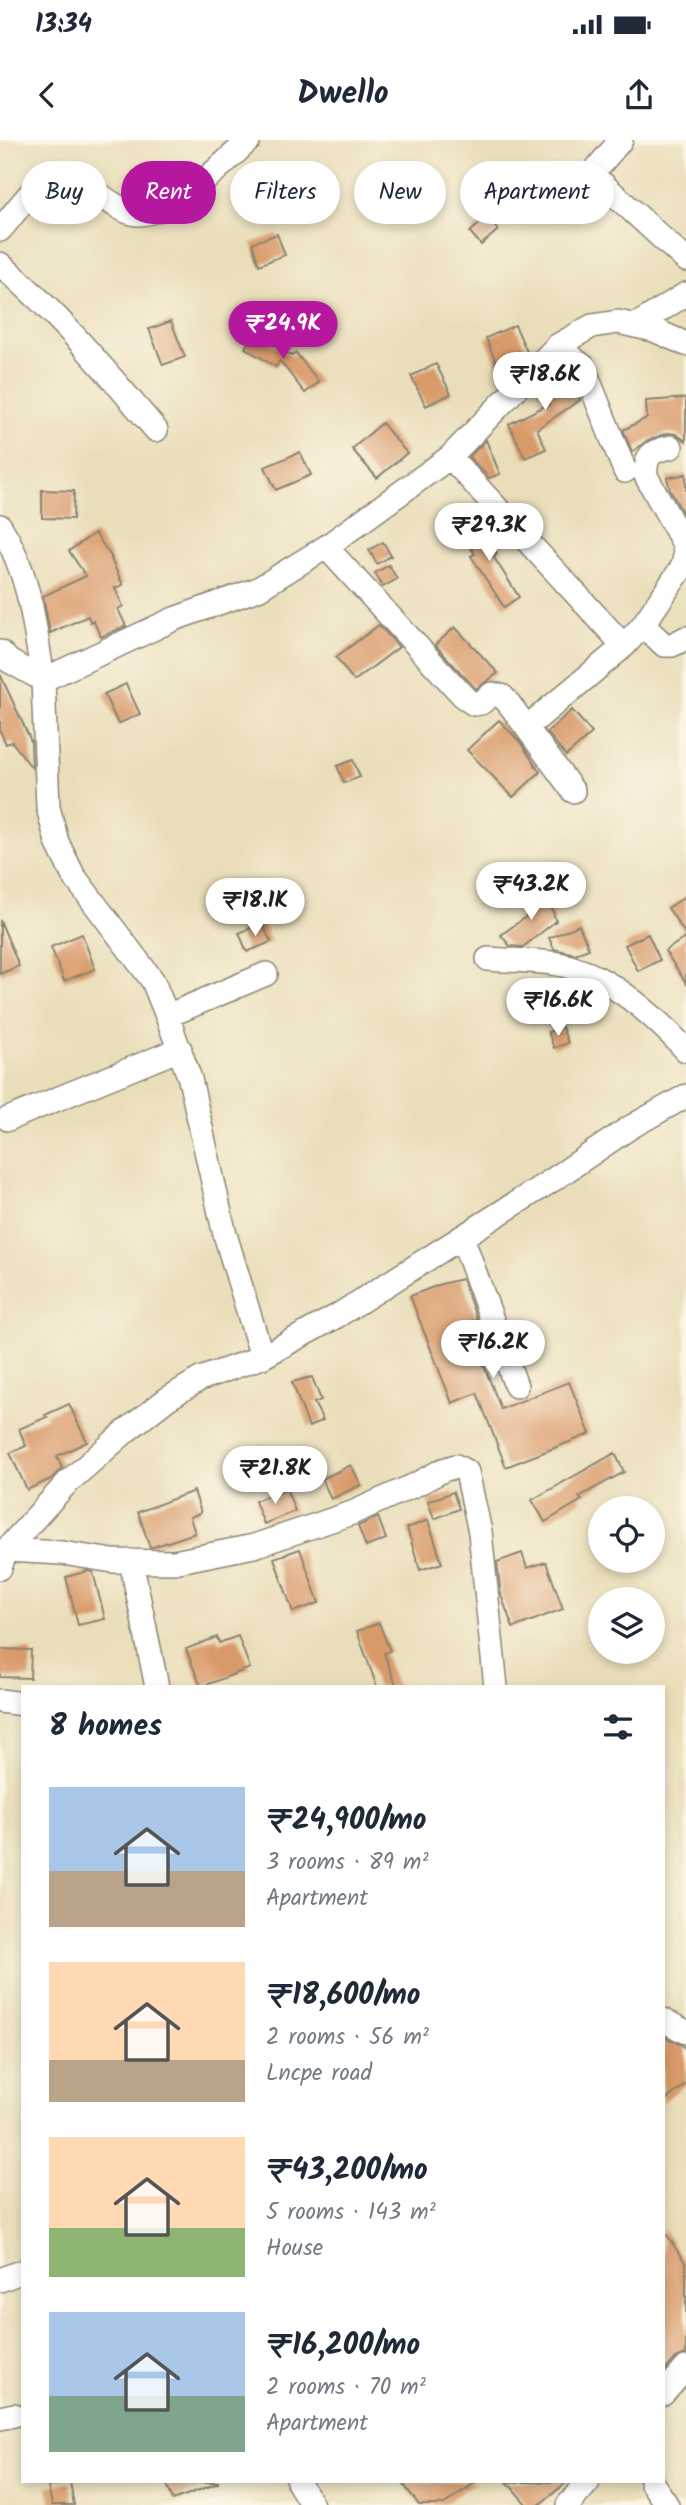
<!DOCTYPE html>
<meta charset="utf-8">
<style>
:root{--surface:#fff;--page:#f2f2f3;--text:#1f2937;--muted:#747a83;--accent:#b5179e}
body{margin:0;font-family:Kalam,sans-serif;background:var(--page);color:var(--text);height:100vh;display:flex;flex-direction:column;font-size:26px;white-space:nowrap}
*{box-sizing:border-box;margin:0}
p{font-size:23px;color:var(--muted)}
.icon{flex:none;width:38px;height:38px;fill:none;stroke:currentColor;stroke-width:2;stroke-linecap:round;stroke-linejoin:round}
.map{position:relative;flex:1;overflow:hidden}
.details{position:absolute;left:21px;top:1545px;width:644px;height:798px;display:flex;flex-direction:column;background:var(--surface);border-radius:0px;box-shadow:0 4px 10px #0003}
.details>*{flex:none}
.guide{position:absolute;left:21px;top:21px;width:644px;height:63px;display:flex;gap:14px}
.buttons{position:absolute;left:588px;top:1356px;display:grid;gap:14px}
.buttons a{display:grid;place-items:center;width:77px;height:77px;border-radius:50%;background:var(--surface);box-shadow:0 4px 10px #0003;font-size:35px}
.price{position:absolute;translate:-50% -60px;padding:0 16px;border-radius:24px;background:#fff;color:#222;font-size:23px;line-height:46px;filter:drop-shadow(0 2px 4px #0008)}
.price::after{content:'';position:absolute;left:50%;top:42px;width:21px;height:16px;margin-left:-10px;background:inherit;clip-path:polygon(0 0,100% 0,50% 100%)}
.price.active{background:var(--accent);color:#fff}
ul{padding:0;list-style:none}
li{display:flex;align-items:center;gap:21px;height:175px;padding:0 28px}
li span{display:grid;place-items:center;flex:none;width:196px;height:140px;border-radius:0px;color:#555}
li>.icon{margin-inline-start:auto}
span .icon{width:84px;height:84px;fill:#fffc;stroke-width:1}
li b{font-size:30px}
h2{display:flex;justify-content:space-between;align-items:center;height:84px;padding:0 28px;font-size:30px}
.tag{padding:0 24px;border-radius:32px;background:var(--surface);box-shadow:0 4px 10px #0003;font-size:24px;line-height:63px}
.tag.active{background:var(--accent);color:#fff}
.status{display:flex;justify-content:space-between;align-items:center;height:49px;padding:0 35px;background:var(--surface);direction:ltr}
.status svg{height:19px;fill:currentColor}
header{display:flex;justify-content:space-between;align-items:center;height:91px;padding:0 28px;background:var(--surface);font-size:32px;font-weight:800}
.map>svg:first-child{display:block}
</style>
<div class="status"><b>13:34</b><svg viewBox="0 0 49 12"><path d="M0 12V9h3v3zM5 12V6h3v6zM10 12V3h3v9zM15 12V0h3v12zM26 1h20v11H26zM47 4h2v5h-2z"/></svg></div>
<header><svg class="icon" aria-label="back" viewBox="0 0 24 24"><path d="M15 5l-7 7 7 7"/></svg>Dwello<svg class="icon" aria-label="share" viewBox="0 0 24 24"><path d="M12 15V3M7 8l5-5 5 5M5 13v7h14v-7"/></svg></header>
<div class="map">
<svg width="686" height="2365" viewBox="0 0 686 2365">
<rect width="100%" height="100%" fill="#fcf5e5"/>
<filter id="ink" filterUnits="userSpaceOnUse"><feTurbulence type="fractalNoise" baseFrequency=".0143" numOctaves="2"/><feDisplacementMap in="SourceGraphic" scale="14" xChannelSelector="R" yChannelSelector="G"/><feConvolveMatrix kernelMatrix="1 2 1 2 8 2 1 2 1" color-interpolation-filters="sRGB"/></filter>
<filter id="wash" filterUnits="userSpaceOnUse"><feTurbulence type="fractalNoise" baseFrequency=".00686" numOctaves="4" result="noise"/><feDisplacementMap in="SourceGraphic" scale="28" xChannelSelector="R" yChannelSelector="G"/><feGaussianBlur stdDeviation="1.57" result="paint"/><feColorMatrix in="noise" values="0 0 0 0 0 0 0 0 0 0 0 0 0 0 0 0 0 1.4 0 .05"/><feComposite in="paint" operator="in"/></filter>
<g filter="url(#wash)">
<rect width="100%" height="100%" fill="#eadeba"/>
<g id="blocks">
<path fill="#d99a69" d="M487,77L498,90L481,105L470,92Z
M277,94L285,115L259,125L252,103Z
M171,181L185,217L163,225L149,189Z
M515,185L528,214L498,227L486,198Z
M254,192L292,216L296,213L319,242L305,253L280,221L276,227L245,208Z
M436,224L451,254L426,266L411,236Z
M563,229L571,235L580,260L537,289L546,309L525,318L509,284L549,264L537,247Z
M686,258V301L676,294L668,293L648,300L632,312L623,290L647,278L646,261Z
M382,283L407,313L377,338L352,309Z
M486,300L500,334L489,338L469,317Z
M300,312L311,335L276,350L265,327Z
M686,334V379L670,350L667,338Z
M42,350L74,351L73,379L42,378Z
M478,381L497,414L493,416L519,457L504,467L471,416L475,414L460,392Z
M95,393L112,418L111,419L123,445L115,448L123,466L118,469L126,486L101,497L93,480L90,482L88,476L50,493L43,456L86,436L69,411Z
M383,402L391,416L377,424L369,410Z
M389,425L397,439L383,447L375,433Z
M379,485L399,507L354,541L336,517Z
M455,487L498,533L476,549L435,505Z
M0,534L31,601L32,628L12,602L6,604L0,591Z
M126,544L140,574L118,584L104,554Z
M572,570L592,593L566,616L547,592Z
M499,580L520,602L540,632L513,657L467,610Z
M353,620L360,637L344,643L337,626Z
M547,754L556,781L523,807L510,806L501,795L527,776L522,763Z
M686,756V795L668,768Z
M0,780L19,826L0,834Z
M262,783L271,802L247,812L239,793Z
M579,785L589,809L575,814L554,809L549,798Z
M82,794L95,829L64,841L51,807Z
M648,794L660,820L638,831L625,805Z
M686,797V843L665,811Z
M562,887L568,903L554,908L548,892Z
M462,1139L477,1180L467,1182L501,1269L569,1242L590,1294L506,1327L477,1253L452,1263L410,1156L441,1144Z
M312,1237L321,1260L314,1263L323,1280L309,1287L292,1242Z
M69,1264L87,1302L57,1316L62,1328L51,1339L27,1350L10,1313L26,1306L19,1289L47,1277L45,1275Z
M615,1313L624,1332L579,1357L582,1360L545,1382L532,1360Z
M351,1325L361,1345L331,1359L322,1339Z
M286,1348L295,1371L264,1384L255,1361Z
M194,1351L201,1373L190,1377L195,1393L150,1408L138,1372Z
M453,1352L459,1369L434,1379L428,1361Z
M378,1377L386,1399L366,1407L358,1386Z
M428,1380L442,1423L420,1430L407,1388Z
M300,1409L319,1463L293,1472L274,1418Z
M522,1413L527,1428L546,1422L563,1469L513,1488L501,1455L497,1422Z
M88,1431L93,1432L105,1479L78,1485L66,1437Z
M379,1483L390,1511L384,1513L397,1547H377L357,1491Z
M238,1496L250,1528L201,1547L186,1509L217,1497L219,1503Z
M0,1509L31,1510L30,1538L0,1537Z
M663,1896L682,1905L686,1910V1944L663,1962Z
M663,2089L686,2124V2214L676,2218L663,2233Z
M70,2342L74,2365H52L48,2347Z
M166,2342H218V2343L173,2360Z
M402,2342H476L443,2365H419Z
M507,2342H567L539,2365H527Z"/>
</g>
</g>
<g filter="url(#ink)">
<use href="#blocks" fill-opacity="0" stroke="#8a8472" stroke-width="2"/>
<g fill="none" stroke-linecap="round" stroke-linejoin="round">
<defs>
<path id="minor" d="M621,0L592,34L686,120
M0,90C24,64 43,22 83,44C92,49 101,56 110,62C118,67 129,74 139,74C175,73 223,24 249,0
M0,124C59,174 106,231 156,290
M635,186L686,154
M557,206L583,226L625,331
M450,317L624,506
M0,386C30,433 35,487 43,540
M326,407L465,558L474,564L481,563L492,554L502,556L510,565L573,651
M643,485L664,505H672L686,498
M0,512L9,521L43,540
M527,587L624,506L643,485L683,426L685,415L684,404L646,336C645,315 651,311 671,307
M488,819C511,821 541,820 563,825C612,837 653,875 686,910
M167,876L266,834
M8,979L180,909
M462,1097L516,1246
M262,1217L224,1091L190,939L167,876L153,841L73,735L57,702L48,667L43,540L174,479L258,449L326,407L450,317L557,206L592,186L618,182L654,190L686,204
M6,1410L62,1413L113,1421L174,1422L254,1406L352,1373L417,1344L443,1330L456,1326L467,1332L480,1392L496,1547
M131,1421L157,1547
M0,1428L6,1410L67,1343L126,1291L167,1259L200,1239L262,1217L337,1176L554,1039L629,988L686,956
M0,1561L23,1564
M663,1880L686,1892
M0,2140L23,2131
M663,2254L686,2228
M0,2278L14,2275
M298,2342L312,2365
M651,2342L667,2365
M568,2365L588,2342"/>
</defs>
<use href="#minor" stroke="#8a8472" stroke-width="26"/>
<use href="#minor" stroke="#fff" stroke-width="23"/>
</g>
</g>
</svg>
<div class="buttons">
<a><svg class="icon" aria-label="locate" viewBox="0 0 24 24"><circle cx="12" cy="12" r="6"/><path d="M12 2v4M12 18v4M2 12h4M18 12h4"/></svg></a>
<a><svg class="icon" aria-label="layers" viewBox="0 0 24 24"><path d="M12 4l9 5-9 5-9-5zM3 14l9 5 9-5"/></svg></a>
</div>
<b class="price active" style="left:283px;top:221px">₹24.9K</b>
<b class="price" style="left:545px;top:272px">₹18.6K</b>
<b class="price" style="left:489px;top:423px">₹29.3K</b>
<b class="price" style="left:531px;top:782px">₹43.2K</b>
<b class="price" style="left:255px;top:798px">₹18.1K</b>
<b class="price" style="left:558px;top:898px">₹16.6K</b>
<b class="price" style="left:493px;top:1240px">₹16.2K</b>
<b class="price" style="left:275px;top:1366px">₹21.8K</b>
<div class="guide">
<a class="tag">Buy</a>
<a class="tag active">Rent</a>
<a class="tag">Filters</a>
<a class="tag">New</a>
<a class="tag">Apartment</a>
</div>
<section class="details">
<h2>8 homes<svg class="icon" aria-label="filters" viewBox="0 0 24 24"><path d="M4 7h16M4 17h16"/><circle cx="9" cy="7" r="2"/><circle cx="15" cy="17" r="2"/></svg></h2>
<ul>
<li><span style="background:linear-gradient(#a9c7e8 60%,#b9a48a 0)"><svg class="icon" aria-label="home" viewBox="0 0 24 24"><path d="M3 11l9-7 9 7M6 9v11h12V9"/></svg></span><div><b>₹24,900/mo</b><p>3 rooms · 89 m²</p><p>Apartment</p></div></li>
<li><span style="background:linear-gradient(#ffd9b3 70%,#b9a48a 0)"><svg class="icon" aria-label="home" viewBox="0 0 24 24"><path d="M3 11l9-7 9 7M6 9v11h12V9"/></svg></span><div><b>₹18,600/mo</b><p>2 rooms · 56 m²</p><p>Lncpe road</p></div></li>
<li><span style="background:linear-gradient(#ffd9b3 65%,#8fb573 0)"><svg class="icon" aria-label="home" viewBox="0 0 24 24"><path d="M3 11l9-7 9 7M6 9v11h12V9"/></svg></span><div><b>₹43,200/mo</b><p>5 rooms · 143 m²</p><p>House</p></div></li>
<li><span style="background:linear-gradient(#a9c7e8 60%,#7fa58c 0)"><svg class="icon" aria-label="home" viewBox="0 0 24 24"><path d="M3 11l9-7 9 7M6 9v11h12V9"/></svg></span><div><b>₹16,200/mo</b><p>2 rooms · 70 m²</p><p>Apartment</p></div></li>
</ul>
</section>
</div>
